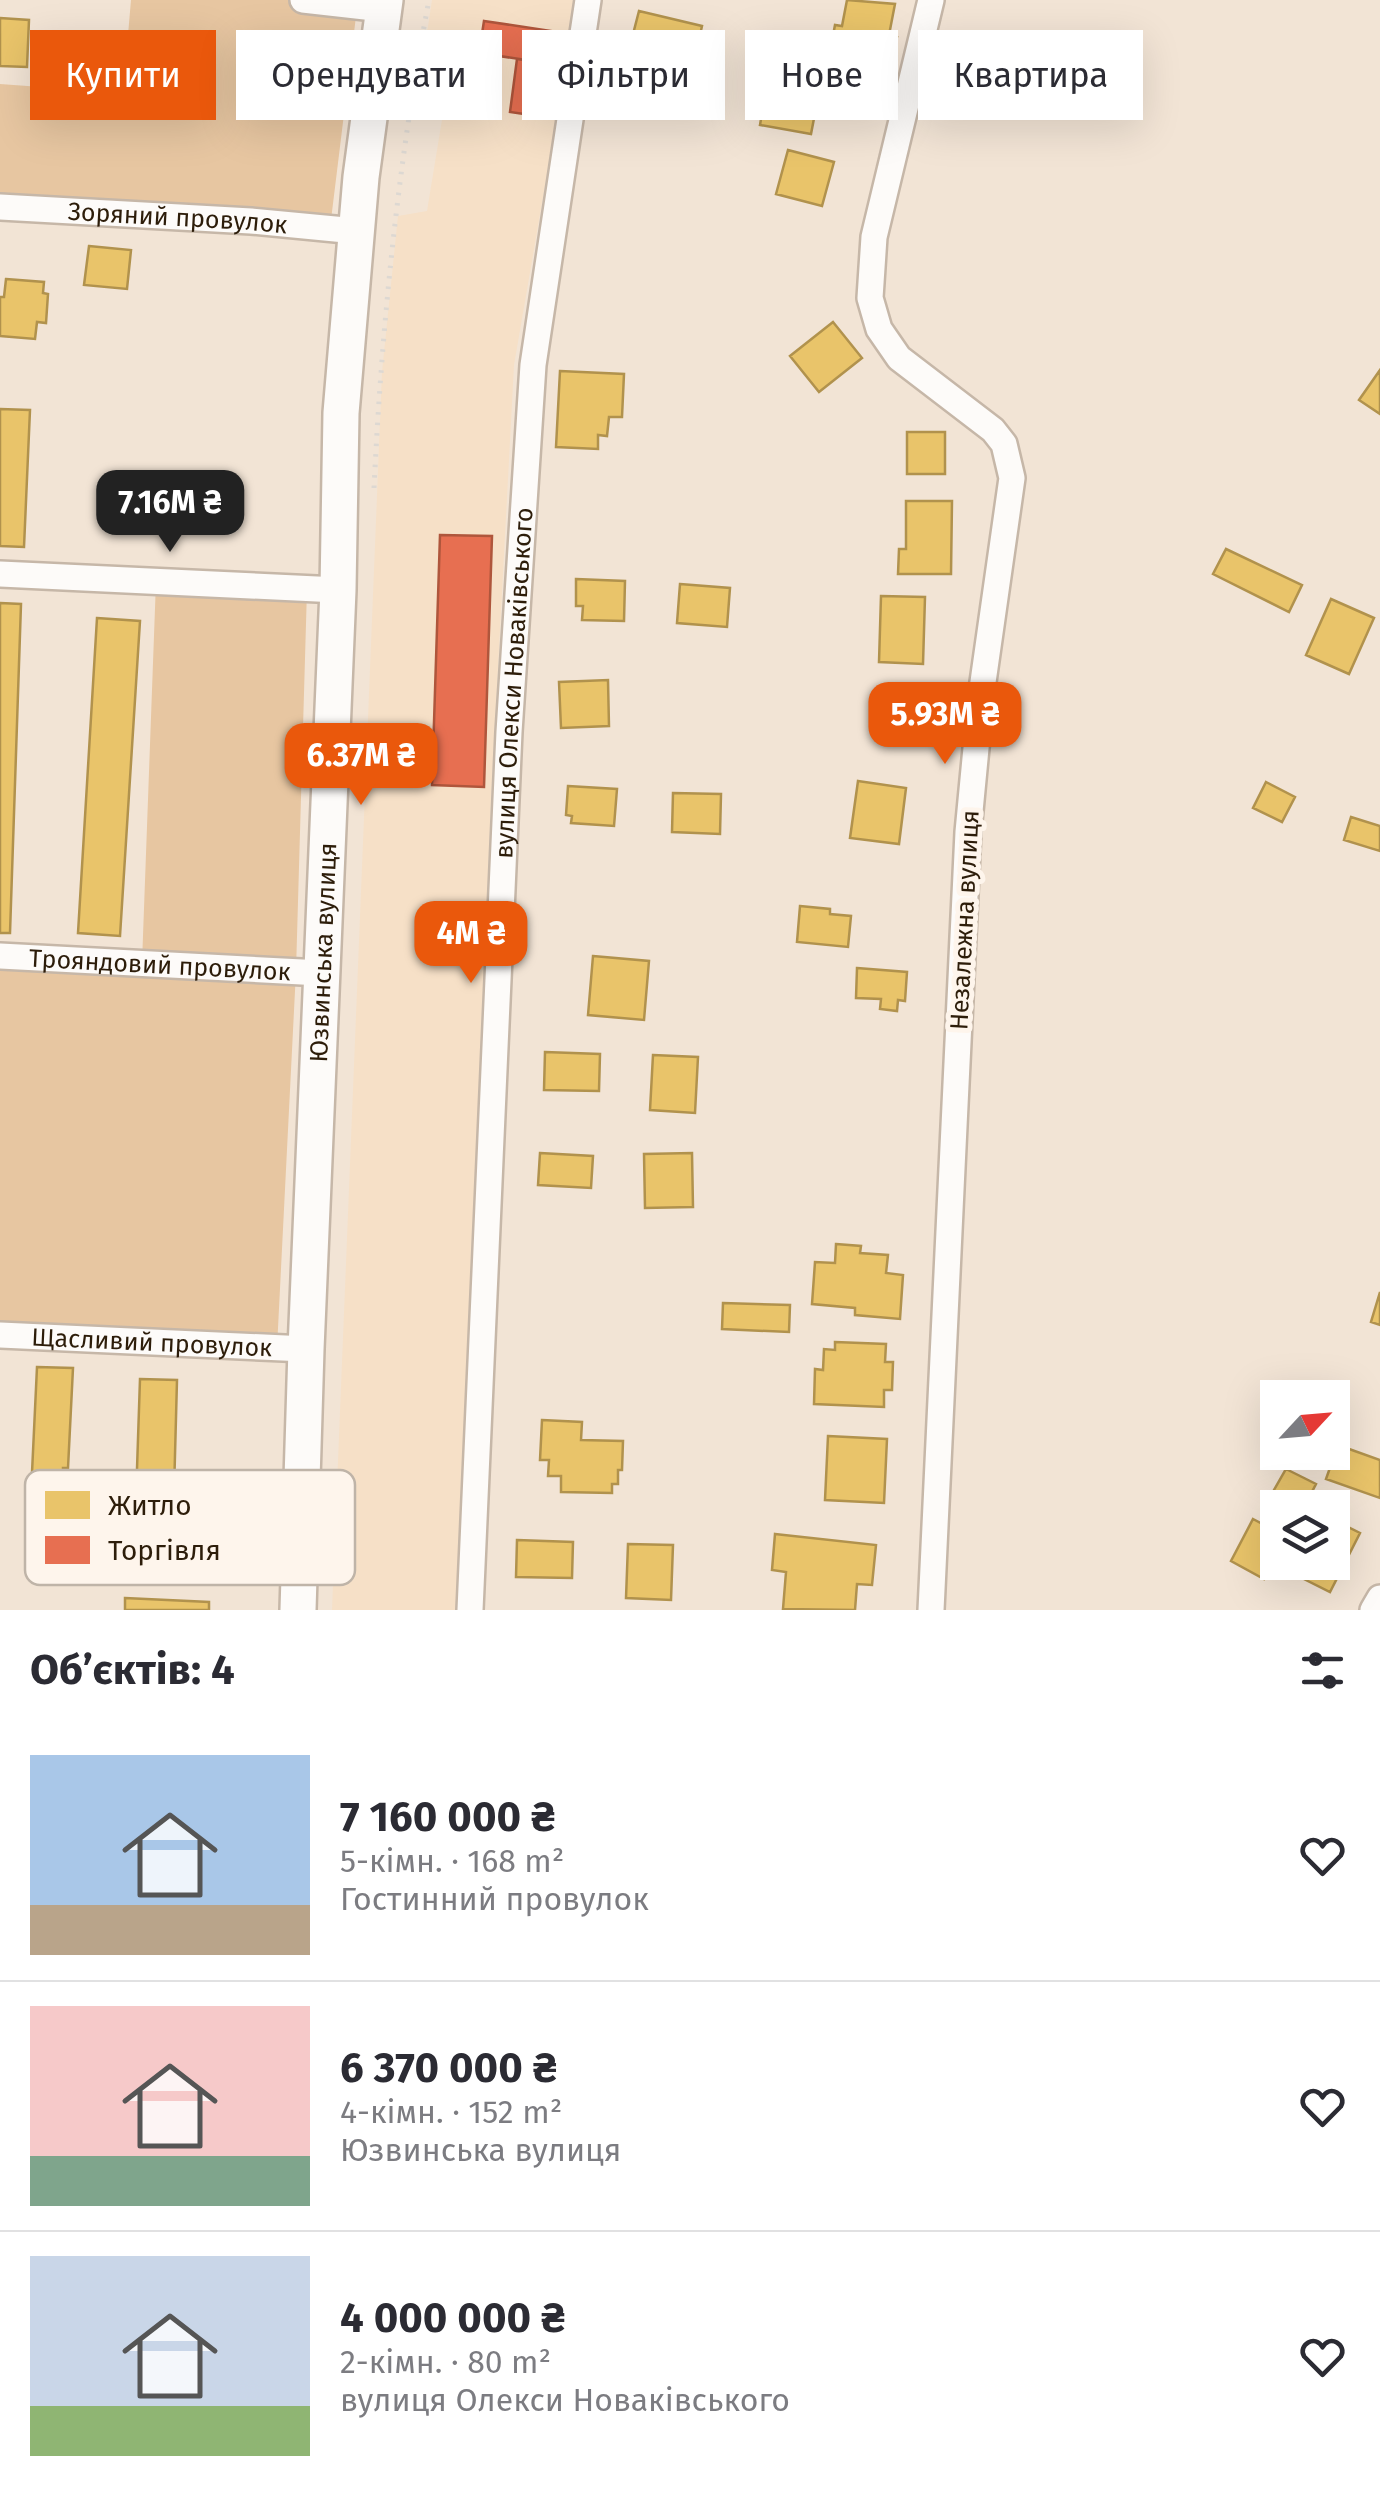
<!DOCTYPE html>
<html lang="uk">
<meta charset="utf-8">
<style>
:root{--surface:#fff;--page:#f2f2f3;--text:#2b2b33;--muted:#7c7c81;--line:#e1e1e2;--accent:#ea580c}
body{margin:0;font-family:"Fira Sans",sans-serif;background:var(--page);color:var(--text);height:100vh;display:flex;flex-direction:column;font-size:38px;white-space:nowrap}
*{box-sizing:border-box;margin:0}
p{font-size:32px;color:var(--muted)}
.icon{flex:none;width:55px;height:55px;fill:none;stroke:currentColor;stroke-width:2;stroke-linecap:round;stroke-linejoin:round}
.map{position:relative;height:1610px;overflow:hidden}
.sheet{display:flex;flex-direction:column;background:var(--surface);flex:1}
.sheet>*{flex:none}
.top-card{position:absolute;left:30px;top:30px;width:1320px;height:90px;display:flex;gap:20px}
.needle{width:65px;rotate:64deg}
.controls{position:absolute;left:1260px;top:1380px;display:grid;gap:20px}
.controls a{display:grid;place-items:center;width:90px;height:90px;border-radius:0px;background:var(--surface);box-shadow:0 10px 40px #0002;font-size:50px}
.price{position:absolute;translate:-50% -85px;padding:0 22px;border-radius:20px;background:var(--accent);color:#fff;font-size:32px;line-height:65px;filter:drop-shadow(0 2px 5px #0008)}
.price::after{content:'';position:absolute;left:50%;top:60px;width:30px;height:22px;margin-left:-15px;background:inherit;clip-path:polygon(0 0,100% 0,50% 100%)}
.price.current{background:#222;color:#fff}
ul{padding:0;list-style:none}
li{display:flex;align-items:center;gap:30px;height:250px;padding:0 30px}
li+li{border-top:2px solid var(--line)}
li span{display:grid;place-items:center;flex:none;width:280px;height:200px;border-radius:0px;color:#555}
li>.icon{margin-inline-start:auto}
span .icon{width:120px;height:120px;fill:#fffc;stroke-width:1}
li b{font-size:42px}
h2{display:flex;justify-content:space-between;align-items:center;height:120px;padding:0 30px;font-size:42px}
.pill{padding:0 35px;border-radius:0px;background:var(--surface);box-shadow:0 10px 40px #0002;font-size:35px;line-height:90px}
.pill.current{background:var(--accent);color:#fff}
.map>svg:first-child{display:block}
</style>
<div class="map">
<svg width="1380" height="1610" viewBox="0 0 1380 1610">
<rect width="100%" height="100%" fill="#f2e4d5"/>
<path fill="#f6e0c7" d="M432,0H577L514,365L491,800L460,1610H332L382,372L398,216L427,211L451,65L425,46Z"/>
<path fill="#e7c6a1" d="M131,0H358L330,228L0,209V84L123,93Z
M156,581L307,589L296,971L277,1348L0,1335V956L142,963Z"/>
<path fill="#e9c46a" stroke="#b1924d" stroke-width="2.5" d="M847,0L895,4L889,35L897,37L893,53L832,41L835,25L842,26Z
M639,11L702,26L691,75L615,58L620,36L632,38Z
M0,18L29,20L27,67L0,66Z
M845,48L888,56L882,94L838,86Z
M769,72L821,82L811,134L760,125Z
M788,150L834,162L822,206L776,194Z
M89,246L131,250L127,289L84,285Z
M6,279L44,282L43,293L48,294L46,323L37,322L35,339L0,336V297H4Z
M833,322L862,358L819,392L790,356Z
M1380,370V414L1359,400Z
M560,371L624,374L622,417H609L607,436L598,435V449L556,447Z
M0,409L30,410L24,547L0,546Z
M907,432H945V474H907Z
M906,501H952L951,574H898L899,549H906Z
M1226,549L1302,585L1289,612L1213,574Z
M576,579L625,581L624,621L582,620L583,606H576Z
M680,584L730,588L727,627L677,623Z
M881,596L925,597L923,664L879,662Z
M1331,599L1374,618L1349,674L1306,655Z
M0,603L21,604L10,933H0Z
M97,618L140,621L120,936L78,933Z
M608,680L609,726L561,728L559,682Z
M858,781L906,788L899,844L850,838Z
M1266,782L1295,797L1282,822L1253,808Z
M568,786L617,789L614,826L571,823L572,816L566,815Z
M673,793L721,794L720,834L672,832Z
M1351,817L1380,826V851L1344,840Z
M800,906L830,909V914L851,916L848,947L797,942Z
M593,956L649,961L644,1020L588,1015Z
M857,968L907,972L905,1001L898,1000L897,1011L880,1009L881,999L856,998Z
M545,1052L600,1054L599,1091L544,1090Z
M653,1055L698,1057L695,1113L650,1110Z
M540,1153L593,1156L591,1188L538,1185Z
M692,1153L693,1207L645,1208L644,1154Z
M836,1244L861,1246L860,1253L888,1255L886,1273L903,1275L900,1319L855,1315V1308L812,1304L815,1262L835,1263Z
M1380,1292V1325L1371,1322Z
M723,1303L790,1305L789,1332L722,1329Z
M835,1342L886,1344L885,1362H893L892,1390H884V1407L814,1404L815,1369L823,1370L824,1349L835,1350Z
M37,1367L73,1368L68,1468H63V1483L68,1484L66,1517L30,1515Z
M140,1379L177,1380L173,1530L135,1529Z
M542,1420L582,1422L581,1440L623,1441L622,1470H618V1484H612V1493L561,1492V1476H548L549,1460H540Z
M828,1436L887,1439L884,1503L825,1500Z
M1338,1445L1380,1460V1498L1326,1479Z
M1286,1469L1316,1484L1305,1505L1274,1490Z
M1253,1519L1274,1530L1263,1552L1275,1558L1264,1579L1231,1561Z
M1332,1519L1360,1533L1330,1592L1286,1570L1290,1562H1332Z
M775,1534L876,1545L872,1585L857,1584L855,1610L783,1609L786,1572L772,1570Z
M517,1540L573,1542L572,1578L516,1577Z
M628,1544L673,1545L671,1600L626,1598Z
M125,1598L209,1602V1610H125Z"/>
<path fill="#e76f51" stroke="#af563c" stroke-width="2.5" d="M484,21L551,31L546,63L479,53Z
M517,59L546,63L538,116L510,112Z
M440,535L492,536L484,787L432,785Z"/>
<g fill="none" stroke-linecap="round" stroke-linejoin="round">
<defs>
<g id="street">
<path d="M303,0L383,9"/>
<path d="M931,0L874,237L870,298L879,329L899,358L993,430L1004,444L1012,478L981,696L968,832L931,1610"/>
<path id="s1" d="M0,207L251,221L356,231"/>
<path d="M0,574L338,590"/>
<path id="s2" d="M0,956L321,973"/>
<path id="s3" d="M0,1335L306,1349"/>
<path id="s4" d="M470,1610L509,732L533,365L588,0"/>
<path d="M1373,1610L1380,1598"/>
</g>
<g id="secondary">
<path id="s5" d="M298,1610L306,1349L338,590L341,413L361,177L385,0"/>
</g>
</defs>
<use href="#street" stroke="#c6b7a8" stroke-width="30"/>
<use href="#secondary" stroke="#c6b7a8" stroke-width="40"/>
<path stroke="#ddd8d2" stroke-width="5" stroke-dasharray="2.5 8" stroke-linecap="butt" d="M374,488C382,324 398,161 429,0"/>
<use href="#street" stroke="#fdfbf9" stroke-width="25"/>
<use href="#secondary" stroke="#fdfbf9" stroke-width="35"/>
</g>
<g text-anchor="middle" stroke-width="10" stroke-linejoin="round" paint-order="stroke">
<g font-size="25" fill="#2d1d0a" stroke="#fef5ec">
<text dy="9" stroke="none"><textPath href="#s1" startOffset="178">Зоряний провулок</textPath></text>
<text dy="9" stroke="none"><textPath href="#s4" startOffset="928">вулиця Олекси Новаківського</textPath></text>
<text transform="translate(964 920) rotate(-87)" y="9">Незалежна вулиця</text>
<text dy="9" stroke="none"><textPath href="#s5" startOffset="658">Юзвинська вулиця</textPath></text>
<text dy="9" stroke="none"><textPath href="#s2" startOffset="160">Трояндовий провулок</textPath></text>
<text dy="9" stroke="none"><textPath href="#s3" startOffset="152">Щасливий провулок</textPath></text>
</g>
</g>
<rect x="25" y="1470" width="330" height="115" rx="15" fill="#fef5ec" stroke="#bfb4a8" stroke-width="2.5"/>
<rect x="45" y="1491" width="45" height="28" fill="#e9c46a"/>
<rect x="45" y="1536" width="45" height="28" fill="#e76f51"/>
<g font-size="28" fill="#2d1d0a">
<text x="108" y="1515">Житло</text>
<text x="108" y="1560">Торгівля</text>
</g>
</svg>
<div class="controls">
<a><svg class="needle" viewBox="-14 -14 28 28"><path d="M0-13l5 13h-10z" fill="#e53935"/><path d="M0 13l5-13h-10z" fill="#7c7c81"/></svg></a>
<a><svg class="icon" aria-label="layers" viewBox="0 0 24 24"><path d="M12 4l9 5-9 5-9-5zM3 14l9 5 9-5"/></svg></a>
</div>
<b class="price current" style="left:170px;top:555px">7.16M ₴</b>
<b class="price" style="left:945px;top:767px">5.93M ₴</b>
<b class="price" style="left:361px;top:808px">6.37M ₴</b>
<b class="price" style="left:471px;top:986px">4M ₴</b>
<div class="top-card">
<a class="pill current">Купити</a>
<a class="pill">Орендувати</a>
<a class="pill">Фільтри</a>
<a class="pill">Нове</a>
<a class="pill">Квартира</a>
</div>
</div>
<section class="sheet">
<h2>Об’єктів: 4<svg class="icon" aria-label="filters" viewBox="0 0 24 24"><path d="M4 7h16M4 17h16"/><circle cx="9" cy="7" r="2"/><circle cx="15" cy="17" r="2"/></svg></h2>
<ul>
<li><span style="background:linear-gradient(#a9c7e8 75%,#b9a48a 0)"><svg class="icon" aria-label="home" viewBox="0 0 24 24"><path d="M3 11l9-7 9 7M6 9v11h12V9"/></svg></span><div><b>7 160 000 ₴</b><p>5-кімн. · 168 m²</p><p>Гостинний провулок</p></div><svg class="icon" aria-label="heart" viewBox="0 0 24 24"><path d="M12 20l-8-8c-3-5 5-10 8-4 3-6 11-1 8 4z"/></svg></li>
<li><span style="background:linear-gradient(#f6c9c9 75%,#7fa58c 0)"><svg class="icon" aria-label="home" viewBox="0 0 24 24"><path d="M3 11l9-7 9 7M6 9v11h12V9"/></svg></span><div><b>6 370 000 ₴</b><p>4-кімн. · 152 m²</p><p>Юзвинська вулиця</p></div><svg class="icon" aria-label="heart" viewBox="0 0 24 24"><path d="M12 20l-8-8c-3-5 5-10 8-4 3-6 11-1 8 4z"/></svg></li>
<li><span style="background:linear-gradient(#c9d6e8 75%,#8fb573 0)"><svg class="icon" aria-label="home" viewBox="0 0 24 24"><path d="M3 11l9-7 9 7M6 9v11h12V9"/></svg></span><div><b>4 000 000 ₴</b><p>2-кімн. · 80 m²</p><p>вулиця Олекси Новаківського</p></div><svg class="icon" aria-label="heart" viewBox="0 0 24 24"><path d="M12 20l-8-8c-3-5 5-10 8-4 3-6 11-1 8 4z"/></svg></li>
</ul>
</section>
